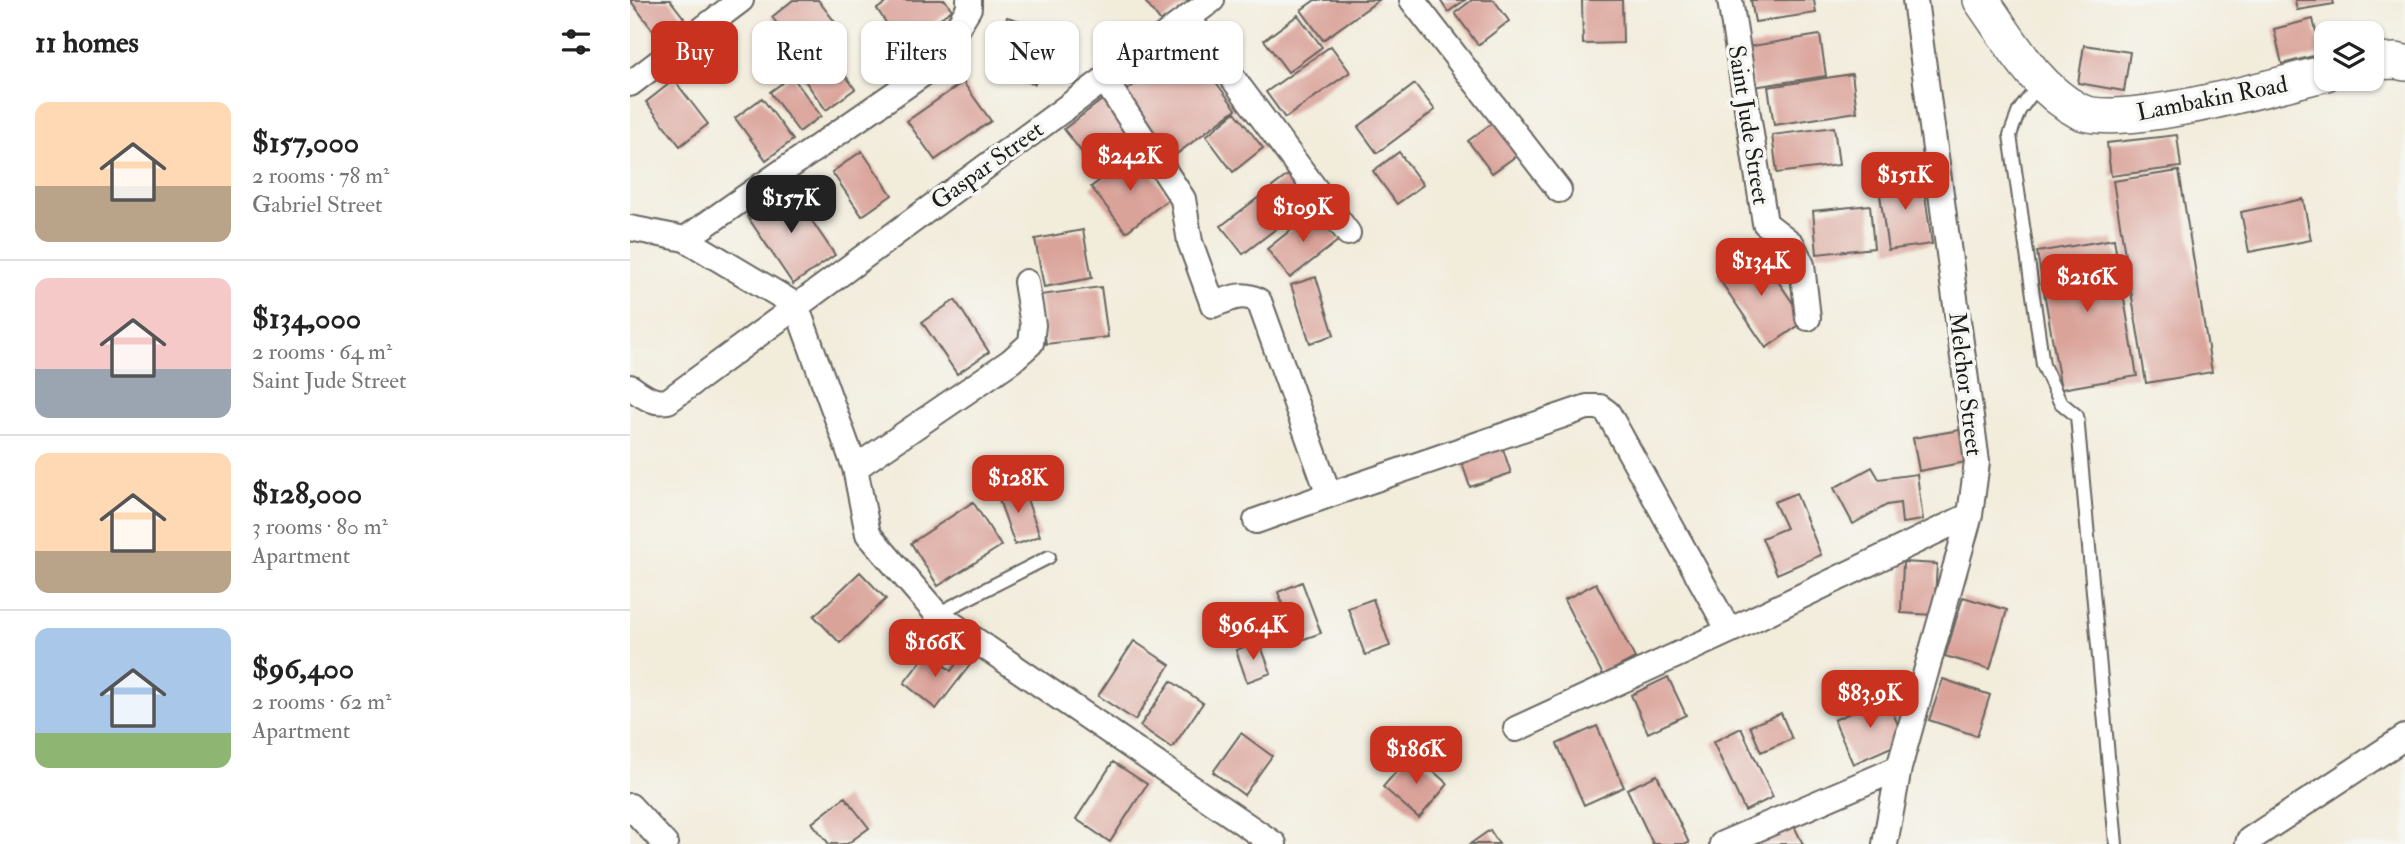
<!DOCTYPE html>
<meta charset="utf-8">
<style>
:root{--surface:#fff;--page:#f6f6f6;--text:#222;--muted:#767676;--line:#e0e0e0;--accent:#c8321e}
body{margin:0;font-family:"IM FELL Double Pica",serif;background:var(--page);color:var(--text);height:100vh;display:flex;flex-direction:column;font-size:26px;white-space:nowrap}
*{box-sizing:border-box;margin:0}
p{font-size:23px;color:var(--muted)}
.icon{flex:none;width:38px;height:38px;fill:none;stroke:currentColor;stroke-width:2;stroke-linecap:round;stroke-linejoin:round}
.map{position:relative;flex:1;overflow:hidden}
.sheet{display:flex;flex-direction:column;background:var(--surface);width:630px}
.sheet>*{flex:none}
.top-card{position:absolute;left:21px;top:21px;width:665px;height:63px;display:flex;gap:14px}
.controls{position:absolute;left:1684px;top:21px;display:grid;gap:14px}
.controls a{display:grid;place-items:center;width:70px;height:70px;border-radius:14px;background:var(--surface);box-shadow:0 2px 5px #0004;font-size:35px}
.price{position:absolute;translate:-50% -60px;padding:0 16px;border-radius:14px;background:var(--accent);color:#fff;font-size:23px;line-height:46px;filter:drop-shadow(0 2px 4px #0008)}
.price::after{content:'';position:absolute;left:50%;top:42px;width:21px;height:16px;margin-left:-10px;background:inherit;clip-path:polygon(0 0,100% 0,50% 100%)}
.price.selected{background:#222;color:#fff}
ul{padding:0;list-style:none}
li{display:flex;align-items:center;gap:21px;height:175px;padding:0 35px}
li+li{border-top:2px solid var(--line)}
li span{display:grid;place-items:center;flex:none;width:196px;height:140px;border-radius:14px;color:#555}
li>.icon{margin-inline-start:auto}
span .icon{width:84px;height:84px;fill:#fffc;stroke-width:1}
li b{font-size:30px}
h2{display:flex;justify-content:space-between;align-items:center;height:84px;padding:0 35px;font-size:30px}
.tag{padding:0 24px;border-radius:14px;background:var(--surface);box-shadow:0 2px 5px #0004;font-size:24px;line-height:63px}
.tag.selected{background:var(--accent);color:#fff}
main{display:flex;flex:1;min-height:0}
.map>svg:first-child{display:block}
</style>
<main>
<section class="sheet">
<h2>11 homes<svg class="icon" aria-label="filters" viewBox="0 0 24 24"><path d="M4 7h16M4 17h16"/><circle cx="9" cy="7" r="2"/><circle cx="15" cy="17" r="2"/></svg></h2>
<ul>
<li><span style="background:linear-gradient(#ffd9b3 60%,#b9a48a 0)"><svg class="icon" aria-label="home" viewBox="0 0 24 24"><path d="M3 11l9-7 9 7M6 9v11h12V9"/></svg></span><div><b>$157,000</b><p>2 rooms · 78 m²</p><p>Gabriel Street</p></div></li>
<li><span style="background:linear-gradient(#f6c9c9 65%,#9aa5b1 0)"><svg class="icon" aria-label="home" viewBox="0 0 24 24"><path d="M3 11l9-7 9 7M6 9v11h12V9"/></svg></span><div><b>$134,000</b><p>2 rooms · 64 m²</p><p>Saint Jude Street</p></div></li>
<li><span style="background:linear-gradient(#ffd9b3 70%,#b9a48a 0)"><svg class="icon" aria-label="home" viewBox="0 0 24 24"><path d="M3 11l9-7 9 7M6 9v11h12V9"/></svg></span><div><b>$128,000</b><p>3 rooms · 80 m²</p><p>Apartment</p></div></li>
<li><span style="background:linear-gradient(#a9c7e8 75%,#8fb573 0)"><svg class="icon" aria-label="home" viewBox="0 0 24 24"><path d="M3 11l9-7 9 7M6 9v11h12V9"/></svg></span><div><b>$96,400</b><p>2 rooms · 62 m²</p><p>Apartment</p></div></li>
</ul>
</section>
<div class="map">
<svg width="1775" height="844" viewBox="0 0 1775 844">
<rect width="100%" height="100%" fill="#f6f6f2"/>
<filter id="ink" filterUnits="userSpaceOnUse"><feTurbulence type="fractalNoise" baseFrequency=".0143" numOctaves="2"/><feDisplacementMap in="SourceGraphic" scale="14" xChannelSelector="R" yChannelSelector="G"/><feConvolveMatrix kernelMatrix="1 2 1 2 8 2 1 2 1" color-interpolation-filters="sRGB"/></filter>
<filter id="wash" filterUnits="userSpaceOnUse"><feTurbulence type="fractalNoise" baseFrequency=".00686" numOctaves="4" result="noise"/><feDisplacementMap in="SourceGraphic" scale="28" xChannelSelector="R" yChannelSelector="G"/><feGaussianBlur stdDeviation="1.57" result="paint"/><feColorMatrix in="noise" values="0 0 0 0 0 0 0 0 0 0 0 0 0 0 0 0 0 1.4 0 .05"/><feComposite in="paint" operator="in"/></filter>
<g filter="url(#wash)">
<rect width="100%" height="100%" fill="#f2ecdb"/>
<g id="blocks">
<path fill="#daa39a" d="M0,0H40L54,18L28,37Z
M163,0H188L208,26L171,54L142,17Z
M260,0H315L322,10L271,45L247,9Z
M514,0H561L531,22Z
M685,0H749L693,40L671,10Z
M810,0H835L818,12Z
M842,0H864L879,21L848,45L825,13Z
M952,0H992L993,43L953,44Z
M1121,0H1184L1186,13L1125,22Z
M1665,0H1703L1704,4L1667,10Z
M668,15L692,47L658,72L634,40Z
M377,17L421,30L405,84L361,71Z
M1683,19L1691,54L1652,64L1644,29Z
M1190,35L1196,76L1123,87L1116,47Z
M557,44L606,109L540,159L491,95Z
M1454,45L1500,52L1494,91L1448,83Z
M701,46L720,72L655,118L636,92Z
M197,50L225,89L196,110L168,71Z
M1222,74L1227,112L1144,125L1138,87Z
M162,76L191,116L169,132L140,92Z
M44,80L78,124L50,146L16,102Z
M333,82L361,121L305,160L277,121Z
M785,84L805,110L747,153L728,127Z
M132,98L163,140L136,160L105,118Z
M472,100L505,143L467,172L434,129Z
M605,112L633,148L603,172L576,136Z
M865,121L889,154L862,173L838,141Z
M1204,127L1209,165L1147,173L1142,135Z
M1547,135L1551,167L1481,176L1477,143Z
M232,151L262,195L232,216L202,172Z
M769,152L793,185L767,204L743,171Z
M505,153L540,198L496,232L461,187Z
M1549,171L1582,372L1516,383L1483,181Z
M658,175L680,203L613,254L591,226Z
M1292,175L1302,244L1258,250L1248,181Z
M159,187L205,255L163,284L117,216Z
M1673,199L1681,240L1619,252L1611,212Z
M1240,205L1244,248L1187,254L1183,211Z
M686,210L709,240L660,278L637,249Z
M453,230L462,278L414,287L405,239Z
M1484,239L1507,376L1431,389L1407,252Z
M1126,249L1175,321L1136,348L1087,276Z
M686,277L704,335L680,343L661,285Z
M471,287L478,337L416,344L410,295Z
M325,300L359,352L327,374L292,322Z
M1330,430L1336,462L1289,471L1283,438Z
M870,440L881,473L840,487L829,454Z
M1242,467L1249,479L1287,474L1293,520L1272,523L1270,503L1257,505L1223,524L1204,488Z
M392,485L410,536L385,545L367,494Z
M1166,493L1191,555L1147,574L1132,538L1156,528L1144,502Z
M343,502L371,546L308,586L281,543Z
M1273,562L1307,564L1304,615L1271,613Z
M230,572L256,599L210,643L184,616Z
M672,582L691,633L666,642L648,592Z
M966,583L1005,658L973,675L934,600Z
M1333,597L1377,610L1360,669L1315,656Z
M743,599L760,646L735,655L718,608Z
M504,641L540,665L505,720L468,696Z
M629,641L641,673L617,682L606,650Z
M298,652L321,671L331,657L340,665L306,709L274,683Z
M1038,677L1056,715L1018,733L1001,695Z
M1313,679L1360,695L1347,736L1299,720Z
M541,681L573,703L542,748L510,726Z
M1256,697L1275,741L1223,764L1204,720Z
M1151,713L1162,739L1131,752L1120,726Z
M967,726L994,787L954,805L927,744Z
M1111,728L1143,797L1115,811L1083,742Z
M611,733L642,756L614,795L583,772Z
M782,753L818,784L789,818L753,787Z
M483,762L517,784L480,842L446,819Z
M1027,775L1059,843L1056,844H1023L997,789Z
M215,797L239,828L217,844H199L182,823Z
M1163,824L1173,844H1125Z
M860,830L869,844H840Z"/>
</g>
</g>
<g filter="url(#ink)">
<use href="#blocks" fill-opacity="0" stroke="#67655f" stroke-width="2"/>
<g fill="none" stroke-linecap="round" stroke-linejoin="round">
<defs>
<path id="lane" d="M1409,84L1389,111L1380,135L1413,365L1430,402L1447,416L1486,844
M307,614L419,557"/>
<path id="street" d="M782,0L929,190
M1100,0L1135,223L1162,244L1172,265L1178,318
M558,18L718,233
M474,79L553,199L560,242L583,305C599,299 613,291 629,301L699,495L957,407H970L978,413L1099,631
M0,84L111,0
M0,228L55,239L166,305L225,468L238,534L307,614L644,844
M55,239L303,67L339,8V0
M0,387C12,395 22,404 38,401L582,0
M225,468L381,361L401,343L403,325L396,282
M626,521L699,495
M886,729L1099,631L1340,515
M0,806L35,844
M1092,844L1269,768
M1255,844L1269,768L1340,515L1347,462L1285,0
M1618,844L1619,840L1775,737"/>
<path id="secondary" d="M1351,0C1379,39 1405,88 1449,111C1489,131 1648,85 1696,73
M1741,62L1766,61L1775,63"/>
</defs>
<use href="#lane" stroke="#67655f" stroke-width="16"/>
<use href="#street" stroke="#67655f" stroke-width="28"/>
<use href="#secondary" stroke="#67655f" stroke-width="38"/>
<use href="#lane" stroke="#fff" stroke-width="12"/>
<use href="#street" stroke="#fff" stroke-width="24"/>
<use href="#secondary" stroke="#fff" stroke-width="35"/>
</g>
</g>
<g text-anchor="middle" stroke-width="7" stroke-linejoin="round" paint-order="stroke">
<g font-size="24" fill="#1c1c1c" stroke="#f6f6f2">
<text transform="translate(1582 98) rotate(-11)" y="8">Lambakin Road</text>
<text transform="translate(1119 125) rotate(81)" y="8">Saint Jude Street</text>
<text transform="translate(357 165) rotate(-36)" y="8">Gaspar Street</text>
<text transform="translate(1336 384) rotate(83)" y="8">Melchor Street</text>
</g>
</g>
</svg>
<div class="controls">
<a><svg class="icon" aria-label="layers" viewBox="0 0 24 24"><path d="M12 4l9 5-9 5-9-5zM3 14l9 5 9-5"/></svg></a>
</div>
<b class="price" style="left:500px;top:193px">$242K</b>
<b class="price" style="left:1275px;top:212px">$151K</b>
<b class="price selected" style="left:161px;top:235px">$157K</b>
<b class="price" style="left:673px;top:244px">$109K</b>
<b class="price" style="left:1131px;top:298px">$134K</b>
<b class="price" style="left:1457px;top:314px">$216K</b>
<b class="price" style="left:388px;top:515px">$128K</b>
<b class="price" style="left:623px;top:662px">$96.4K</b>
<b class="price" style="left:305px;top:679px">$166K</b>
<b class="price" style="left:1240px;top:730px">$83.9K</b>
<b class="price" style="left:786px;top:786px">$186K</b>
<div class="top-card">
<a class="tag selected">Buy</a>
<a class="tag">Rent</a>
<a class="tag">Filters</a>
<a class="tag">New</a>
<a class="tag">Apartment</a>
</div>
</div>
</main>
